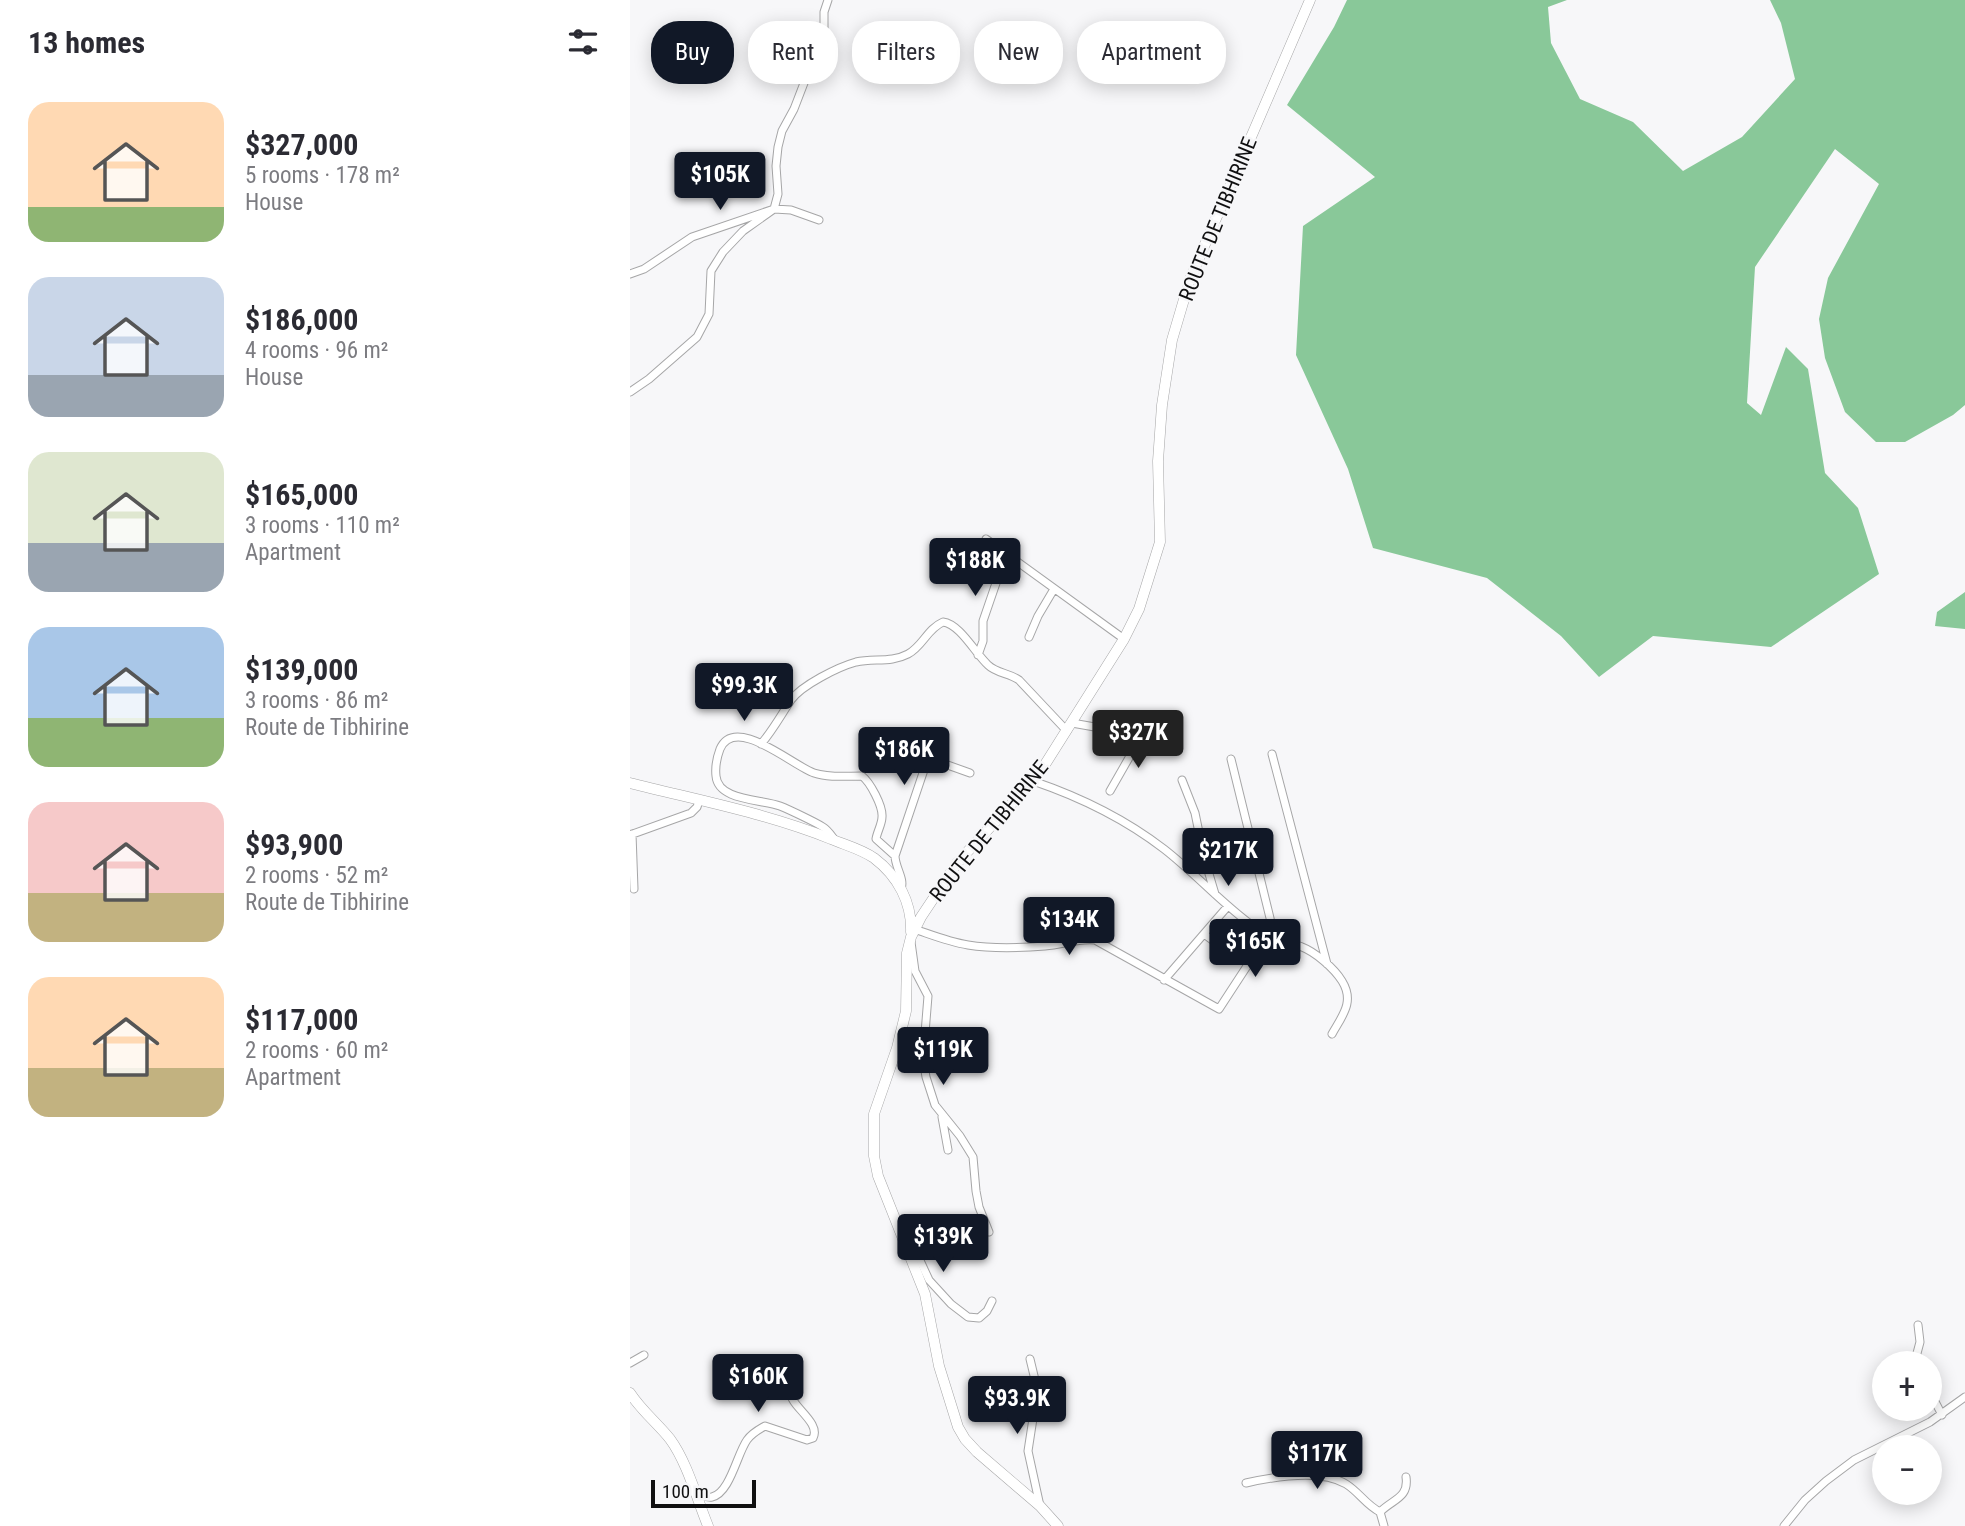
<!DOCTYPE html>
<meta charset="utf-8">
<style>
:root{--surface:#fff;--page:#f2f2f3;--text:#2b2b33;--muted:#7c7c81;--accent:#111827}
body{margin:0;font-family:"Roboto Condensed",sans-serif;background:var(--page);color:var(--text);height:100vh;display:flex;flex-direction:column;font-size:26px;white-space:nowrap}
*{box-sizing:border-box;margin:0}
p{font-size:23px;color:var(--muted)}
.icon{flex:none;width:38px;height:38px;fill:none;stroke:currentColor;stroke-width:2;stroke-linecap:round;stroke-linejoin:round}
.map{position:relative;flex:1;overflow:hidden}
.sheet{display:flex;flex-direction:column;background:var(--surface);width:630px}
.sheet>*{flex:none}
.top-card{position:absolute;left:21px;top:21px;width:665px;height:63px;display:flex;gap:14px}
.buttons{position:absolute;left:1242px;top:1351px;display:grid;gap:14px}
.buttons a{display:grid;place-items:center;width:70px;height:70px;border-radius:50%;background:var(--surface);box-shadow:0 4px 18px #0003;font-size:35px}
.scale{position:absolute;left:21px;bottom:18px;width:105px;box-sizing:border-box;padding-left:7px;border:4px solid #101011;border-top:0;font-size:19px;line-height:24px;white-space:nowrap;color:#101011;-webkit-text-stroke:5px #f7f7f9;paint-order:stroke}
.price{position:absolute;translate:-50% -60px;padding:0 16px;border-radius:7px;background:var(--accent);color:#fff;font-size:23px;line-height:46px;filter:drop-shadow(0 2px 4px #0008)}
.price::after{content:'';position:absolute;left:50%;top:42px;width:21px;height:16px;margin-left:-10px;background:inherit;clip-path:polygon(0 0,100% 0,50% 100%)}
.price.on{background:#222;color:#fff}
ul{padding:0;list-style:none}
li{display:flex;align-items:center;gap:21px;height:175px;padding:0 28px}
li span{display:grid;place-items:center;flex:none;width:196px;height:140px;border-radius:21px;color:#555}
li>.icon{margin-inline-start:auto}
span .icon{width:84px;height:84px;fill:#fffc;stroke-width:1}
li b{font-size:30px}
h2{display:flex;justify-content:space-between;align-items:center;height:84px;padding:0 28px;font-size:30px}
.chip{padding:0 24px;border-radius:28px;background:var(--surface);box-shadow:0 4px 18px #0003;font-size:24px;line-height:63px}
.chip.on{background:var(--accent);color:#fff}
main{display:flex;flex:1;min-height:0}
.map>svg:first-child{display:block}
</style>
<main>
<section class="sheet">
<h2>13 homes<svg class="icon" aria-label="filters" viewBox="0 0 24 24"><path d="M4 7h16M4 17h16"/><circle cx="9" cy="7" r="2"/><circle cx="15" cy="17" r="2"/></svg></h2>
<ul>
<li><span style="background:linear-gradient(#ffd9b3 75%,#8fb573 0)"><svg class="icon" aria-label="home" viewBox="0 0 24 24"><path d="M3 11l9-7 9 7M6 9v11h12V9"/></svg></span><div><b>$327,000</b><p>5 rooms · 178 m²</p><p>House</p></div></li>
<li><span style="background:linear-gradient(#c9d6e8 70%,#9aa5b1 0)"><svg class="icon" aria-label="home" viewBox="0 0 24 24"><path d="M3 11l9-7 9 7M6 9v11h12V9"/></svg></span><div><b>$186,000</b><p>4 rooms · 96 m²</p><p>House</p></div></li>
<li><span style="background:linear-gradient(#dfe7d0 65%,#9aa5b1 0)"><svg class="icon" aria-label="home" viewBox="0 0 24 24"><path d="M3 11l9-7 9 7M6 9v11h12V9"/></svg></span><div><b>$165,000</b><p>3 rooms · 110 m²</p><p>Apartment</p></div></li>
<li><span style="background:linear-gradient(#a9c7e8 65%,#8fb573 0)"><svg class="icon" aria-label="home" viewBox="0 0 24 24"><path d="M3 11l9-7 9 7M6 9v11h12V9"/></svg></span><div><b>$139,000</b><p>3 rooms · 86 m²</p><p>Route de Tibhirine</p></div></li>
<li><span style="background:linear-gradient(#f6c9c9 65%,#c2b280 0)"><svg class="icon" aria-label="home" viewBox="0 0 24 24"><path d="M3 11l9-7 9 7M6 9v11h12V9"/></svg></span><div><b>$93,900</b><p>2 rooms · 52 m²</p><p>Route de Tibhirine</p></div></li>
<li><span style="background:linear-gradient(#ffd9b3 65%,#c2b280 0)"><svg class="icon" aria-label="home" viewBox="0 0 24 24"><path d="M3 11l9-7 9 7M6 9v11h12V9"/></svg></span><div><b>$117,000</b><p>2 rooms · 60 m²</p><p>Apartment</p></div></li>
</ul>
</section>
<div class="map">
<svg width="1335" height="1526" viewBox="0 0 1335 1526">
<rect width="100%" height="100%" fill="#f7f7f9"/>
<path fill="#89c899" d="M717,0H937L918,7L921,43L950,99L1003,122L1053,171L1112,137L1165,79L1151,23L1140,0H1335V405L1323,415L1275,442H1246L1215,412L1195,358L1189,319L1198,278L1249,184L1205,149L1125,267L1117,403L1131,415L1156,347L1178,369L1195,473L1228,508L1249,574L1141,647L1023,636L969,677L931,636L857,578L743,548L718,469L666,355L673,226L745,177L657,105L704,27Z
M1335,592V629L1305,626L1307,612Z"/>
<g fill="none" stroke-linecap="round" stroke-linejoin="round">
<defs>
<path id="street" d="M0,274L14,269L62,237L144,209L161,210L189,220
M0,392L19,379L67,337L79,314L81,271L93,252L113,231L144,209L148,194L146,166L148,147L152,131L164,109L189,44L194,29V12L198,0
M356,539L494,639
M399,637L408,616L424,589
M348,655L353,641V621L376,554
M442,723L544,741
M131,744C143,730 151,715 161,700C172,685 208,667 226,662C244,658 261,663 278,654C293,646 297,629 313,622C330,624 345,653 358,665C366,673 379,673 389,680L437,731
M642,754L697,964
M601,759L640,918L643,937
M552,780L565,813L574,857L585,894
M403,781C450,797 495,819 534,849C565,873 591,903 623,926C638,937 655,940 672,947C685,952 704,968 712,981C725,1002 712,1016 702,1034
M480,791L512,735
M2,834L4,889
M0,835L61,813L67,807L69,801
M204,839C201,835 198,830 193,827C185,822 160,810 150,806C131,799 88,801 86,776C85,767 87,757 90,749C105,714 163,766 184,773C199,778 216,776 232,776C240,782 253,806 252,817C252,824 247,832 246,839L265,856
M271,889C275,879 265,867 265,856L298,758L340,773
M284,929C302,935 319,942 338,945C363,949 390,948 415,946C432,945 448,938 465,940L589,1009L619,963L633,932
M574,934L597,951L619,963
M281,942L285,971L298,996L293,1058L296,1077L305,1105L330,1136L343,1157L346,1191L349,1207L359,1232
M534,980L598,906
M312,1117L318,1150
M276,1241L287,1254L299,1280L321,1304L338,1317L349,1318L357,1311L362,1301
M400,1359L406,1384V1399L398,1451L410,1506
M0,1363L14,1355
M1288,1363L1286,1357L1290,1342L1288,1325
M1300,1392L1312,1415
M616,1483C643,1477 691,1469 716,1484C729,1492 736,1505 750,1512L754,1526
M65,1494C71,1495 77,1498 82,1497C100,1493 107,1454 117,1440C122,1433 128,1430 135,1426L177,1440L183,1438C190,1425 169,1411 163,1400C158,1392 158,1380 152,1373C148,1369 144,1366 140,1361
M750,1512C763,1499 779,1498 776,1477
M1154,1526L1175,1500L1196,1481L1224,1460L1300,1422L1335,1397"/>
<path id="secondary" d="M0,783C67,800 136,813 201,839C215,845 231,849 244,858C268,876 282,903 281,932
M0,1393C11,1410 27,1423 40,1439C57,1462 67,1499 78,1526
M428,1526L410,1506L347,1452L335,1439L328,1427L309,1366L295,1294L248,1176L244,1156V1114L267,1048L276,1011L277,953L281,937L291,917L327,863L409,774L494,639L509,609L530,542L528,461L532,405L542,340L560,279L680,0"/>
</defs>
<use href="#street" stroke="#a6a6a7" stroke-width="9"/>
<use href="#secondary" stroke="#a6a6a7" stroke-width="11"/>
<use href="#street" stroke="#fff" stroke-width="7"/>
<use href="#secondary" stroke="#fff" stroke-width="10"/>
</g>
<g text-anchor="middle" stroke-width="5" stroke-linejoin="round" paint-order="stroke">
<g font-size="21" fill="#101011" stroke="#f7f7f9">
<text transform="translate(588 219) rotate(-68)" y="7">ROUTE DE TIBHIRINE</text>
<text transform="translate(359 831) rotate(-51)" y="7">ROUTE DE TIBHIRINE</text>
</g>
</g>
</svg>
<div class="buttons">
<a>+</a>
<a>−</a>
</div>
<div class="scale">100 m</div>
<b class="price" style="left:90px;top:212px">$105K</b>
<b class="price" style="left:345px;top:598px">$188K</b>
<b class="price" style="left:114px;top:723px">$99.3K</b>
<b class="price on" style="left:508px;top:770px">$327K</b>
<b class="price" style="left:274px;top:787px">$186K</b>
<b class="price" style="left:598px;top:888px">$217K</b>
<b class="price" style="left:439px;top:957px">$134K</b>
<b class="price" style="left:625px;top:979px">$165K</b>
<b class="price" style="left:313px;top:1087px">$119K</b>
<b class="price" style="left:313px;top:1274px">$139K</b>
<b class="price" style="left:128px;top:1414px">$160K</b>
<b class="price" style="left:387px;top:1436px">$93.9K</b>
<b class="price" style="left:687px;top:1491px">$117K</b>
<div class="top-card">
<a class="chip on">Buy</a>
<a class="chip">Rent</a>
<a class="chip">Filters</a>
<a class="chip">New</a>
<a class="chip">Apartment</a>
</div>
</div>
</main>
